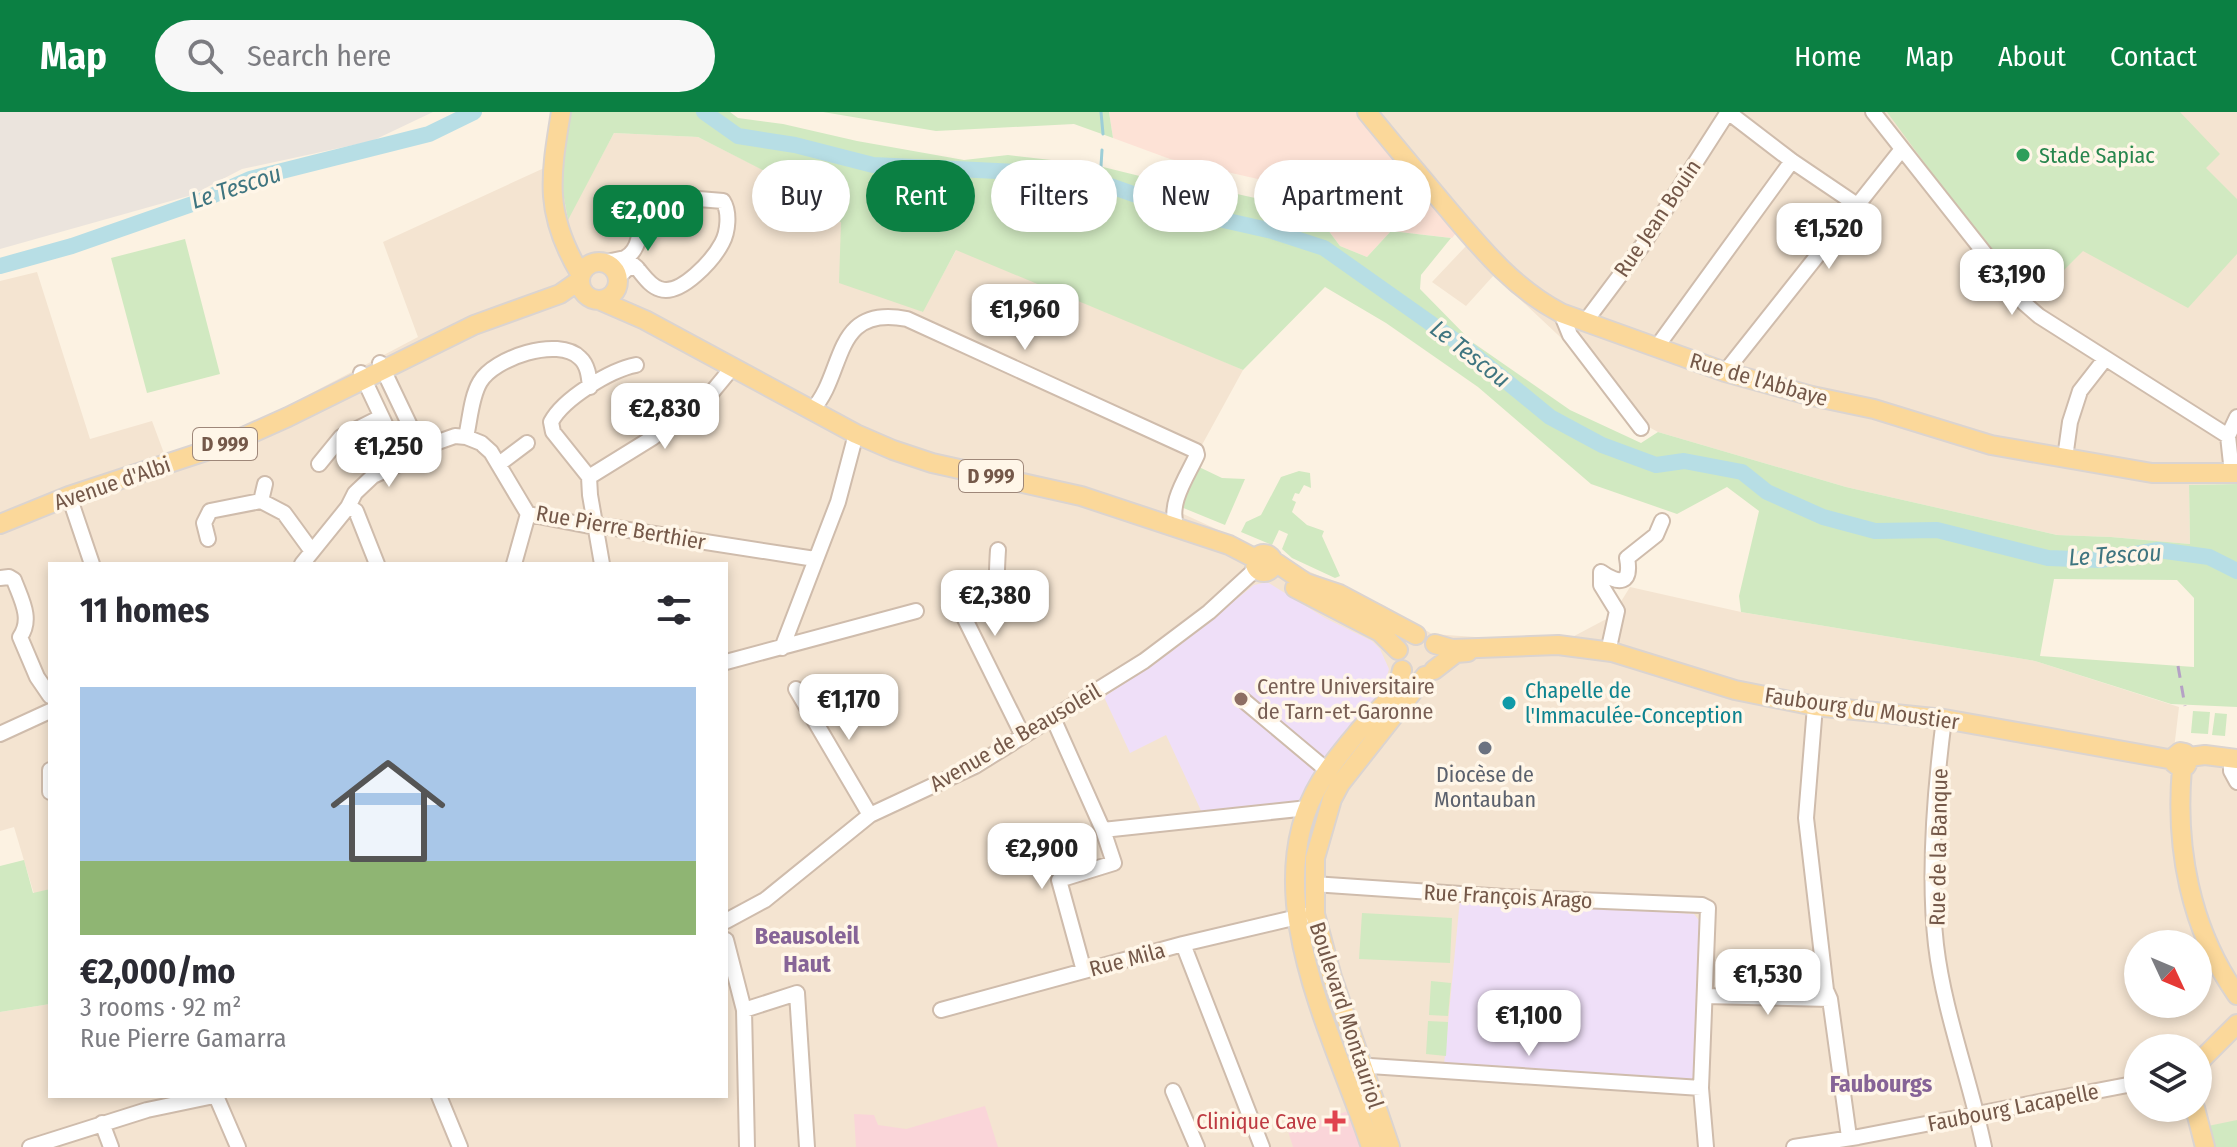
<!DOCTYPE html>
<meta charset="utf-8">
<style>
:root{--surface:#fff;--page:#f7f7f7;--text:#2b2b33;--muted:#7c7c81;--accent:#0b8043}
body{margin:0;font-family:"Fira Sans Condensed",sans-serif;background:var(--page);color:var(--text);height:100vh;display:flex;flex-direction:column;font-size:30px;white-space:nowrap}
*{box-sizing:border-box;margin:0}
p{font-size:26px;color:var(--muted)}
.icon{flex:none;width:44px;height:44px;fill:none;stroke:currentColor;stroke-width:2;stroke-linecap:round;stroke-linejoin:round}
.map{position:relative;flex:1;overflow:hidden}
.drawer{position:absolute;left:48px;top:450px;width:680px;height:536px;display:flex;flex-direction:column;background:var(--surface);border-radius:0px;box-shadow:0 4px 12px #0003}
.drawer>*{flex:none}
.guide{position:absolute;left:752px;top:48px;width:760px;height:72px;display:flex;gap:16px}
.needle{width:52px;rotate:134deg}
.tools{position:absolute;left:2124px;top:818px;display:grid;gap:16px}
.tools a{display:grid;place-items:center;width:88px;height:88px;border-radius:50%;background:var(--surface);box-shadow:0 4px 12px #0003;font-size:40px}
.price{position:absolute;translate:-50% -68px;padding:0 18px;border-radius:16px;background:#fff;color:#222;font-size:26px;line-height:52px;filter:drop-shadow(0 2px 4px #0008)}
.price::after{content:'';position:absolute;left:50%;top:48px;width:24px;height:18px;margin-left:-12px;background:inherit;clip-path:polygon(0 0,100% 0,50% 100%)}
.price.current{background:var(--accent);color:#fff}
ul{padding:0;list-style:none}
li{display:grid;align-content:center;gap:16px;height:424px;padding:0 32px}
li span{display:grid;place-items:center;height:248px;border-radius:0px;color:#555}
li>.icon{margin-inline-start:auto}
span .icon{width:144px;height:144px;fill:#fffc;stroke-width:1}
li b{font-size:34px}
h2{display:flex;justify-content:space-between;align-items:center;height:96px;padding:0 32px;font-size:34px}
.chip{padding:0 28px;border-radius:36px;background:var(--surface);box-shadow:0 4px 12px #0003;font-size:28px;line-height:72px}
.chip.current{background:var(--accent);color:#fff}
header{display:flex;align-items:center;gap:48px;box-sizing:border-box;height:112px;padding:0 40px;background:var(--accent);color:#fff}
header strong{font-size:38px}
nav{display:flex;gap:44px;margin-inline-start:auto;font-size:28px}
.search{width:560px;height:72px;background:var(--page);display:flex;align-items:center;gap:20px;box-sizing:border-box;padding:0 28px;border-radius:44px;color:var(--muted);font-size:30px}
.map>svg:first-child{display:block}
</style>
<header>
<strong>Map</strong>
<div class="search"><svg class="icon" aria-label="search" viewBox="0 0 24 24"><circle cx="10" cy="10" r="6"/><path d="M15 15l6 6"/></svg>Search here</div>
<nav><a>Home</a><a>Map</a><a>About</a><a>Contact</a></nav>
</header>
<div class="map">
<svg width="2237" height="1035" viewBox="0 0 2237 1035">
<rect width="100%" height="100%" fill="#fcf2e2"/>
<path fill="#f4e4d1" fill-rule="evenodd" d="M1376,0H2237V372L2189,373L2190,432L2111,425L2057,423L1846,375L1658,320L1625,302L1573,237L1494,163L1466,194L1432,170L1467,133Z
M614,21L698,25L787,70L841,110L922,200L959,133L1243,258L1168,395L1385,494L1432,522L1561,531L1612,504L1630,475L1741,500L2035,549L2179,595L2174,637L2237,649V1035H0V900L50,892V984H726V452H50V777L34,782L14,715L0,719V169L37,160L90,327L152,309L165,344L270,303L418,225L383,130L542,57L560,64L568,106ZM2138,832H2198V892H2138ZM2138,936H2198V996H2138Z"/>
<path fill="#fde2d6" d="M1109,0H1376L1457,120L1452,126L1391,119L1367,145L1340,134L1297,76L1170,47L1113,26Z"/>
<path fill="#ebe4dd" d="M0,0H433L372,29L242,57L192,83L0,137Z"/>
<path fill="#efdff8" d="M1267,470L1325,506L1372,529L1380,537L1389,557L1383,579L1307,680L1293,694L1203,703L1166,623L1130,641L1104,585L1171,540L1254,473Z
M1460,787L1694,802L1701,811L1695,969L1444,953Z"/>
<path fill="#fad5d9" d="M985,994L998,1035H856L854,1002L874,1003L878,1013L906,1017Z
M1348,999L1362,1035H1293L1288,1019Z"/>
<path fill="#d1e9c1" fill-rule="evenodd" d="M571,0H730L738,6L783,12L857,29L964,48L1008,43L1095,53L1176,73L1228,80L1296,95L1310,94L1340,134L1367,145L1391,119L1451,126L1421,163L1420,177L1472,230L1570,298L1641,331L1658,320L1846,375L2057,423L2111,425L2190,432L2189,373L2237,372V595L2171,592L2035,549L1741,500L1739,484L1759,399L1727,375L1677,402L1591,372L1478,275L1386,211L1325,175L1243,258L956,138L923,200L839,171L841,110L784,105L786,70L698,25L614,21L568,108L560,64ZM2054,467L2177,468L2194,486V555L2040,544Z
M823,0H1109L1113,26L1074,12L936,19Z
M1887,0H2180L2220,42L2206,56L2237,87V142L2188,196L2083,139L2033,189L1956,94Z
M185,127L220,262L147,281L111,146Z
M1199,355L1222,366L1245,367L1225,413L1181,395Z
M1299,359L1310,361L1311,376L1304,373L1299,382L1295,381L1292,388L1296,390L1292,400L1307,413L1324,419L1322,424L1340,464L1335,466L1292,446L1282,437L1288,422L1279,418L1272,433L1241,420L1246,410L1261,403L1281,365Z
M2193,599L2210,600L2208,622L2191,621Z
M2215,601L2227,602L2225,624L2212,623Z
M24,748L33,781L50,777V892L0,900V754Z
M1362,801L1452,806L1450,851L1359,847Z
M1431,869L1451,871L1448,904L1429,903Z
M1428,909L1448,910L1446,944L1426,942Z
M2237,1008V1035H2213L2208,1014Z"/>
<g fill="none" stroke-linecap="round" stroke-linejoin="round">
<path stroke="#9dced7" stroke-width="3" d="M1101,0L1103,22
M1100,70L1102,38"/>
<path stroke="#b7dee5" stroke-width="16" d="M704,0L738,24L795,33L873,53L1079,63L1179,98L1272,119L1324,136L1467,237L1550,305L1602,333L1656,353L1684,349L1742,360L1767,380L1823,405L1875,419L1937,418L2048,446L2101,448L2158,438L2209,445L2237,459
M0,154L72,134L198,90L250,67L429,22L474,0"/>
<defs>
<path id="minor" d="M1728,0L1792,49L1857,93
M1873,0L2024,191L2039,204L2228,324
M625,146C644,136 639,109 640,89L650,83L723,89C730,100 728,120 722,131C713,148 681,184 660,177C650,174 644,164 637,156
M602,151L625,146L637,156H628L617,166
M1561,201L1570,223L1641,316
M1585,210L1642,134L1728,0
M1656,236L1792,49
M380,251L423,341
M1725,260L1902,37
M361,261L403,350
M812,298C846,262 831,192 907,207L1196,339L1197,343C1187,365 1167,392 1177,416
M466,325C470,308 471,285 480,270C494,246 558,224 580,246C588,253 589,265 590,275
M2065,346L2070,310L2080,279L2105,247
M319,352L341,325L381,305
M499,352L527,331
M2232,361L2228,324L2237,305
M589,365L553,320L551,310C563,287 610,258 636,253
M69,384L92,452
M261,389L265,372
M348,395L356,399L377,452
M208,427L204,411L210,399L261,389L284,401L311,438
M998,438C995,480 1002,483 964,505L1023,624
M302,452L348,395L355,381L373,364L414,345L438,330L455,324L466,325L481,331L491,340L528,402L595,415L603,414L815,447
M514,452L528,402
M602,452L590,383L589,365L652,326L708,285L732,256
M1601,460C1619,473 1632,472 1627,446L1656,423L1662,409
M1601,460V473L1617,499L1608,540
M0,466L9,465L14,468C21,487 33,507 20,525L37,565L50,584
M782,536L838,390L856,322
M726,550L916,499
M796,577L870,703
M1242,587L1328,659
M1815,594L1806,706L1826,878L1830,887L1849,1025
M1053,606L1103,718L1114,751L1059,768L1084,859
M1944,607C1935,677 1928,763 1936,833C1944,901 1970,967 1984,1035
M0,622L50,599
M2231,646V659L2237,670
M50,658V680
M1103,718L1308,696
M1313,772L1505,785L1702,793L1708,796L1701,976L1706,1035
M726,809L765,788L870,703L975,654L1144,549L1209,500L1257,456
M726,828L744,898L747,1035
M1183,832L1262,1035
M1705,884L1830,887
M744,898L797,881L807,1035
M941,898L1183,832L1306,803
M1363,956L1370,954L1701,976
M1173,979L1197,1035
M216,984L238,1035
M439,984L460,1035
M102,1011L111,1035
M30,1035L147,998L214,984
M1794,1035L1858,1025L2138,971"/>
<path id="major" d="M561,0C550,67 544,102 581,163
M1367,0C1393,32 1420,64 1447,96C1481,136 1513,176 1561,201L1725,260L1812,284L1874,297L1991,333L2152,361H2237
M580 169a19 19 0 1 1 38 0a19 19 0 1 1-38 0Z
M599,188L645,208L856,322L893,338L932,351L1081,384L1229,433L1256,447
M0,412L69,384L230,331L288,305L474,213L560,182L580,168
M1255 451a9 9 0 1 1 18 0a9 9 0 1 1-18 0Z
M1272,448L1306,471L1339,482L1416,523
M1295,476L1380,520L1398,538
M1435,532L1452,537L1558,533L1612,540L1735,578L1815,594L1944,607L2174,648
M1434,558L1456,541L1468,540
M2189,645L2205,643L2237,647
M2179,655L2174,651V645L2180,640L2185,641L2189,648L2186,654L2182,656C2175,735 2190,817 2237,883
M2198,951L2237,912
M2195,996L2205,1035
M1371,1035C1335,925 1253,781 1321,669C1331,652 1345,636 1357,621C1374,601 1398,584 1402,558
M1390,1035L1332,865L1315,802V746L1332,687L1340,672L1425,564"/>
</defs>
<use href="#minor" stroke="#cfbcac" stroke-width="18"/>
<use href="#major" stroke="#dbd4d0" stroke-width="22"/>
<use href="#minor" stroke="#fff" stroke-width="14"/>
<use href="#major" stroke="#fbd89a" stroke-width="18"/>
<path stroke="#b5a1c5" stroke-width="3" stroke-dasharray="12 8" stroke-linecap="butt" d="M2178,554L2185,594"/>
</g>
<circle fill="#2e9e5b" stroke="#fff6e8" stroke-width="3" cx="2023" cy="43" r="8"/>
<circle fill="#8d6e63" stroke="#fff6e8" stroke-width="3" cx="1241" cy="587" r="8"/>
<circle fill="#0f9aa8" stroke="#fff6e8" stroke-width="3" cx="1509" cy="591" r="8"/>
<circle fill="#6b7280" stroke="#fff6e8" stroke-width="3" cx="1485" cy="636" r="8"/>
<path fill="#e0444e" stroke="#fff6e8" stroke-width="3" d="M1331 997h8v8h8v8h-8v8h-8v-8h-8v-8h8z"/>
<g text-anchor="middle" stroke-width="7" stroke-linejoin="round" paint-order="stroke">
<g fill="#fff6e8" stroke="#9e8779" stroke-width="2">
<rect x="193" y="316" width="64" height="32" rx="6"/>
<rect x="959" y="348" width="64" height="32" rx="6"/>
</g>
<g font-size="20" font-weight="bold" fill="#745849">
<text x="225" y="339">D 999</text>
<text x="991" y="371">D 999</text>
</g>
<g font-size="22" fill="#27864d" stroke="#fff6e8" text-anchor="start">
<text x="2039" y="51">Stade Sapiac</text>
</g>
<g font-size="22" fill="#745849" stroke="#fff6e8">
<text transform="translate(1657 106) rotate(-56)" y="8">Rue Jean Bouin</text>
<text transform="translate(1759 267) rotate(16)" y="8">Rue de l'Abbaye</text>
<text transform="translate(112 371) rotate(-19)" y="8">Avenue d'Albi</text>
<text transform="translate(621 415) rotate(10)" y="8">Rue Pierre Berthier</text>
<text transform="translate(1862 596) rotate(8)" y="8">Faubourg du Moustier</text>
<text transform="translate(1015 625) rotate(-30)" y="8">Avenue de Beausoleil</text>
<text transform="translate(1938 735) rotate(-89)" y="8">Rue de la Banque</text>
<text transform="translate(1508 784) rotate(3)" y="8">Rue François Arago</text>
<text transform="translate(1127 847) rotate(-15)" y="8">Rue Mila</text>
<text transform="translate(1347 903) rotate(72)" y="8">Boulevard Montauriol</text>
<text transform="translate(2013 995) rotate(-11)" y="8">Faubourg Lacapelle</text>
</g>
<g font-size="22" fill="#785e54" stroke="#fff6e8" text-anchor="start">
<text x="1257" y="582">Centre Universitaire<tspan x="1257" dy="25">de Tarn-et-Garonne</tspan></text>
</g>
<g font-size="22" fill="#0d838f" stroke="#fff6e8" text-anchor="start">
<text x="1525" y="586">Chapelle de<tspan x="1525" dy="25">l'Immaculée-Conception</tspan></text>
</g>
<g font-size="22" fill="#5b616d" stroke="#fff6e8">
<text x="1485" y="670">Diocèse de<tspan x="1485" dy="25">Montauban</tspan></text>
</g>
<g font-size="22" fill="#be3a42" stroke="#fff6e8" text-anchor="end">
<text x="1317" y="1017">Clinique Cave</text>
</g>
<g font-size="24" font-style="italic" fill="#3f7580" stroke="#fff6e8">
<text transform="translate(236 75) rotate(-18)" y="8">Le Tescou</text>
<text transform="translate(1470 242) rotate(38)" y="8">Le Tescou</text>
<text transform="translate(2115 443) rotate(-3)" y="8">Le Tescou</text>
</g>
<g font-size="24" font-weight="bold" fill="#866497" stroke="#fff6e8">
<text x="807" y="832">Beausoleil<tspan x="807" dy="28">Haut</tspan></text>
<text x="1881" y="980">Faubourgs</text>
</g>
</g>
</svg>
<div class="tools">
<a><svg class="needle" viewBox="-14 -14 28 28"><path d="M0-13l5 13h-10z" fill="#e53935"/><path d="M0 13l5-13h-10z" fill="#7c7c81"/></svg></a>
<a><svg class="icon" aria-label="layers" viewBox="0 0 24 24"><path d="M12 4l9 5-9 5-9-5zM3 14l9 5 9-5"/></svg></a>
</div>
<b class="price current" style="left:648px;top:141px">€2,000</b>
<b class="price" style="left:1829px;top:159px">€1,520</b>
<b class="price" style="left:2012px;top:205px">€3,190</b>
<b class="price" style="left:1025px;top:240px">€1,960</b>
<b class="price" style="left:665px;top:339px">€2,830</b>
<b class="price" style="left:389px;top:377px">€1,250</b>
<b class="price" style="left:995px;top:526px">€2,380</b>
<b class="price" style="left:849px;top:630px">€1,170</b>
<b class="price" style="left:1042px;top:779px">€2,900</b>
<b class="price" style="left:1768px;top:905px">€1,530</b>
<b class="price" style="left:1529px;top:946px">€1,100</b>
<div class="guide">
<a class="chip">Buy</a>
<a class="chip current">Rent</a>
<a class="chip">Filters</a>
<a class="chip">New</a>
<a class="chip">Apartment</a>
</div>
<section class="drawer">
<h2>11 homes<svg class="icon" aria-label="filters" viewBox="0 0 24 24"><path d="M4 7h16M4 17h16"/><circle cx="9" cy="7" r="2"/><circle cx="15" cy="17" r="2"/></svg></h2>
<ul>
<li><span style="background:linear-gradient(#a9c7e8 70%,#8fb573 0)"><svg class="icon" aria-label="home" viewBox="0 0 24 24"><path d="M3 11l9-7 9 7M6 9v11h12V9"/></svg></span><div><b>€2,000/mo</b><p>3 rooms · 92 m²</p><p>Rue Pierre Gamarra</p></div></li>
</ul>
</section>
</div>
